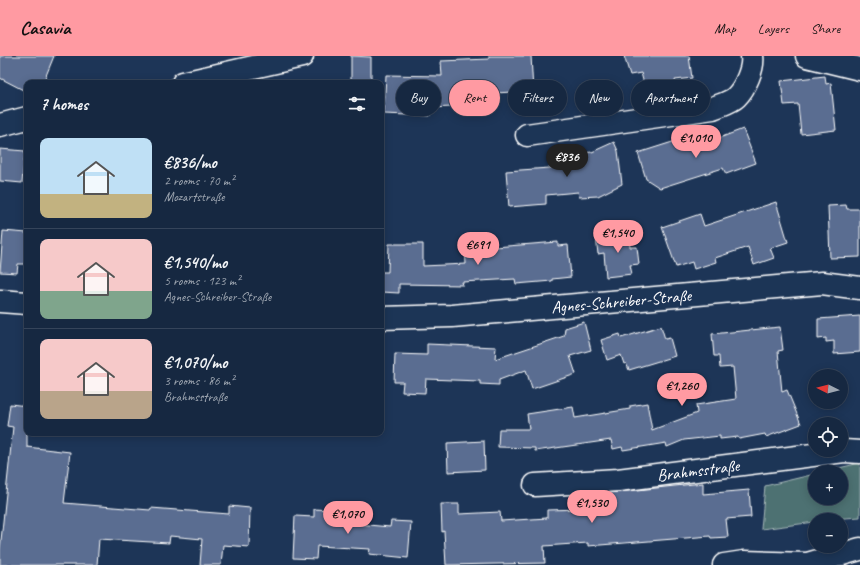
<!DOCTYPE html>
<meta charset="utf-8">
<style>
:root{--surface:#162841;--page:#23344c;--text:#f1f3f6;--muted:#9ea6b1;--line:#35445a;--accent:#ff9aa2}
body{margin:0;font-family:Caveat,sans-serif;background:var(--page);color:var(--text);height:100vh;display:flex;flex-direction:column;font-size:15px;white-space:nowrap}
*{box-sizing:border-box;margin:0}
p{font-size:13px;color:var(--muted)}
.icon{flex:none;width:22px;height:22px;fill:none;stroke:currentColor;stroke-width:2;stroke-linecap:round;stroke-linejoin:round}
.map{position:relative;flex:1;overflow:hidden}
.drawer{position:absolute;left:24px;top:24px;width:360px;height:356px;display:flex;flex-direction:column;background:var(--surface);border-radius:8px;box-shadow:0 2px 10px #0003,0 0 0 1px var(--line)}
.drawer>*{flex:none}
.banner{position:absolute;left:396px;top:24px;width:380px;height:36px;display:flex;gap:8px}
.needle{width:26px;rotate:276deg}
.tools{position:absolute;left:808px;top:313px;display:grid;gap:8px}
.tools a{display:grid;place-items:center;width:40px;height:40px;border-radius:50%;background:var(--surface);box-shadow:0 2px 10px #0003,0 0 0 1px var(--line);font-size:20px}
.price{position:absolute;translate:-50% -34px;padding:0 9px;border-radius:14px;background:var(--accent);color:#111;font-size:13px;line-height:26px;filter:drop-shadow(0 1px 2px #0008)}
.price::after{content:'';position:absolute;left:50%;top:24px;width:12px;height:9px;margin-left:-6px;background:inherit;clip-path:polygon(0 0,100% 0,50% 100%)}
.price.selected{background:#222;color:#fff}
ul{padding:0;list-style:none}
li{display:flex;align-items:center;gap:12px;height:100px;padding:0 16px}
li+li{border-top:1px solid var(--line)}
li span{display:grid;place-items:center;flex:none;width:112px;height:80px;border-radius:8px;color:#555}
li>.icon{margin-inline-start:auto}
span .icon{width:48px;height:48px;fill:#fffc;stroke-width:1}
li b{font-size:17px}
h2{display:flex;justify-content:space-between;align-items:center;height:48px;padding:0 16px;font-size:17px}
.pill{padding:0 14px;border-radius:18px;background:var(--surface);box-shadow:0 2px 10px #0003,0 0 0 1px var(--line);font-size:14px;line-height:36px}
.pill.selected{background:var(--accent);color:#111}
header{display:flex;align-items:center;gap:24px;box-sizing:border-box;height:56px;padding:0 20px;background:var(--accent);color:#111}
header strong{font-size:19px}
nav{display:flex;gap:22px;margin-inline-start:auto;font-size:14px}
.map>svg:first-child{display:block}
</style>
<header>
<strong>Casavia</strong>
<nav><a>Map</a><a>Layers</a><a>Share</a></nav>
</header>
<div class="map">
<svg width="860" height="509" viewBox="0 0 860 509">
<rect width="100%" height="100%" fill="#1d3557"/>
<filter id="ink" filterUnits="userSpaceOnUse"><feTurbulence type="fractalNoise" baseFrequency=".025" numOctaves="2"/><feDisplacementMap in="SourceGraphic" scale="8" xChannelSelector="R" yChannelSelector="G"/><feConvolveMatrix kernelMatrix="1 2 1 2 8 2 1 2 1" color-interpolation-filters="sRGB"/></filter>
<g filter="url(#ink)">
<path fill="#4e7172" stroke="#a6b8b8" d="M860,407V461L815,464V466L761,473L765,430L815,418V442H841V416H822Z"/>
<path fill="#5a6d91" stroke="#fff" d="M0,0H54L43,27H27V36L0,22Z
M351,0L371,1V27H351Z
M489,0H531L533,35L475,38V50L430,52V60L384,58L386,19L442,20L441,5L489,3Z
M624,0H689L692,22L675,24L676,30L646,35L641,17L630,19Z
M825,20L826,28L831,27L836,74L801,78L798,48L784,49L781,25Z
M743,73L756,107L726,118L723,112L660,132L646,123L638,97L682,83L684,91L699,85L701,89Z
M614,86L618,95L622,128L598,140L579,141L578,136L546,139V148L509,151L506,115L564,111L563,99L592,96Z
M0,93L25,95L22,127L0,125Z
M776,146L788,186L770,192L774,202L754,209L748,191L715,202L716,206L694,213L692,206L676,211L662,171L700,158L704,170Z
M846,149L847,153H860V201L830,202L828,150Z
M3,175L27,177V208H18L17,217L0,216Z
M628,177L630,191H637L639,208L630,209L632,218L606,221L604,197L598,198L596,181Z
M558,186V190L568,189L571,221L552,223V225L516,228L515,223L462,226L463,229L399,228V237L381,236V216H388L389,188H423V210L466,208L465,190L495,189V191Z
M860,260V296L834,298V285L826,286V282L818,283V263Z
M584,266L591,294L570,300L576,318L532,333L526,314L499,324V329L480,328V325L426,323L425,337L402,336L403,326H394L395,298L427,299V288L496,291L495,303L564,280L565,272Z
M661,270L665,283L670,282L675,300L629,314L626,307L624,308L621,299L607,304L601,284L620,278L621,282Z
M780,271L783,294L778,295L782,336L787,334L801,368L766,381L765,378L739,383L738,381L720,383V380L684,384L667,391L666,387L623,394L622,391L613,393L611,384L535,395V392L498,391L499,373H529L527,358L573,351L575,362L630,353V350L647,347L652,374L697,357L696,349L736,343L733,311L720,312L719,300H714L712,278Z
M10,348L27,350V391L70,396L64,447L150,454L151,452L229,458V450L250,452L249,491L223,489L221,509H200L202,483L170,480L169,487L99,483L97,509H0V494L13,371L7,370Z
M484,385L485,414L448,416L447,387Z
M703,427V438L749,434L751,461L726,463L728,481L711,482L710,480L588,490V487L544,490L545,507L446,509L444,475L442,476L441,448H459V458L500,456L501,465L547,462V454L585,453L584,445L600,443V438Z
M314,453L346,455V467L390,471L391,465L411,466L408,502L369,498L370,493L317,490L316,503L293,502L295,460L314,461Z"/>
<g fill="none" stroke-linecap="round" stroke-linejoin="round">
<defs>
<path id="minor" d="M807,0L860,13
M183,27L302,0
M0,69L27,62
M527,79L713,52C720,49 731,46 736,41C745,32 754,12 752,0
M0,245L27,247
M381,262L452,260L822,227L860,232
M535,429L618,424L844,395L860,396
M724,509L744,506L807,508L860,493"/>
</defs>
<use href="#minor" stroke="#fff" stroke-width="25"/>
<use href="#minor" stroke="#1d3557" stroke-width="22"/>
</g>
</g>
<g text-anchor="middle" stroke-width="3.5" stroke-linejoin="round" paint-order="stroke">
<g font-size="17" fill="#fff" stroke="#1d3557">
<text transform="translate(621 245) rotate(-5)" y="6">Agnes-Schreiber-Straße</text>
<text transform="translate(698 414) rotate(-7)" y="6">Brahmsstraße</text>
</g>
</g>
</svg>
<div class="tools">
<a><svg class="needle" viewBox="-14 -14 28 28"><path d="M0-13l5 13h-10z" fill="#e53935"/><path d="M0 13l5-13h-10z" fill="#9ea6b1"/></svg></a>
<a><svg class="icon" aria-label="locate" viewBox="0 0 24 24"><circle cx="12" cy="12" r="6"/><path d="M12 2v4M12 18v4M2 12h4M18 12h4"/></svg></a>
<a>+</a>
<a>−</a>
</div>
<b class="price" style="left:696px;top:103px">€1,010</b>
<b class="price selected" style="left:567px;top:122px">€836</b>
<b class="price" style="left:618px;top:198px">€1,540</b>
<b class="price" style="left:478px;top:210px">€691</b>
<b class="price" style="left:682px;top:351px">€1,260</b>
<b class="price" style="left:592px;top:468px">€1,530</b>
<b class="price" style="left:348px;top:479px">€1,070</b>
<div class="banner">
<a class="pill">Buy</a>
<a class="pill selected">Rent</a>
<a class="pill">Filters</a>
<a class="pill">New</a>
<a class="pill">Apartment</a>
</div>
<section class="drawer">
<h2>7 homes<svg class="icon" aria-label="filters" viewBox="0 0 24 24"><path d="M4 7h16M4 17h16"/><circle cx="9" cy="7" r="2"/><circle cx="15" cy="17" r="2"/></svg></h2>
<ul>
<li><span style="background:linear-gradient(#bfe0f5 70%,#c2b280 0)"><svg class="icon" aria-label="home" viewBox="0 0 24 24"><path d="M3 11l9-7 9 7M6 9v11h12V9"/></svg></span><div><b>€836/mo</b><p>2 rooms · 70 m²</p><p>Mozartstraße</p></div></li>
<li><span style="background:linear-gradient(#f6c9c9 65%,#7fa58c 0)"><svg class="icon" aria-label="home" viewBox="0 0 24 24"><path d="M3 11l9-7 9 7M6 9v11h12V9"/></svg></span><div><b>€1,540/mo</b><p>5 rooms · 123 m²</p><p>Agnes-Schreiber-Straße</p></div></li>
<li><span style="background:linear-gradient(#f6c9c9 65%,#b9a48a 0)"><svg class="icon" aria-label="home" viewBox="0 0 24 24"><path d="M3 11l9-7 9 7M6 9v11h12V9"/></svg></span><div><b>€1,070/mo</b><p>3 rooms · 86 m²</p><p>Brahmsstraße</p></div></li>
</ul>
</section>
</div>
